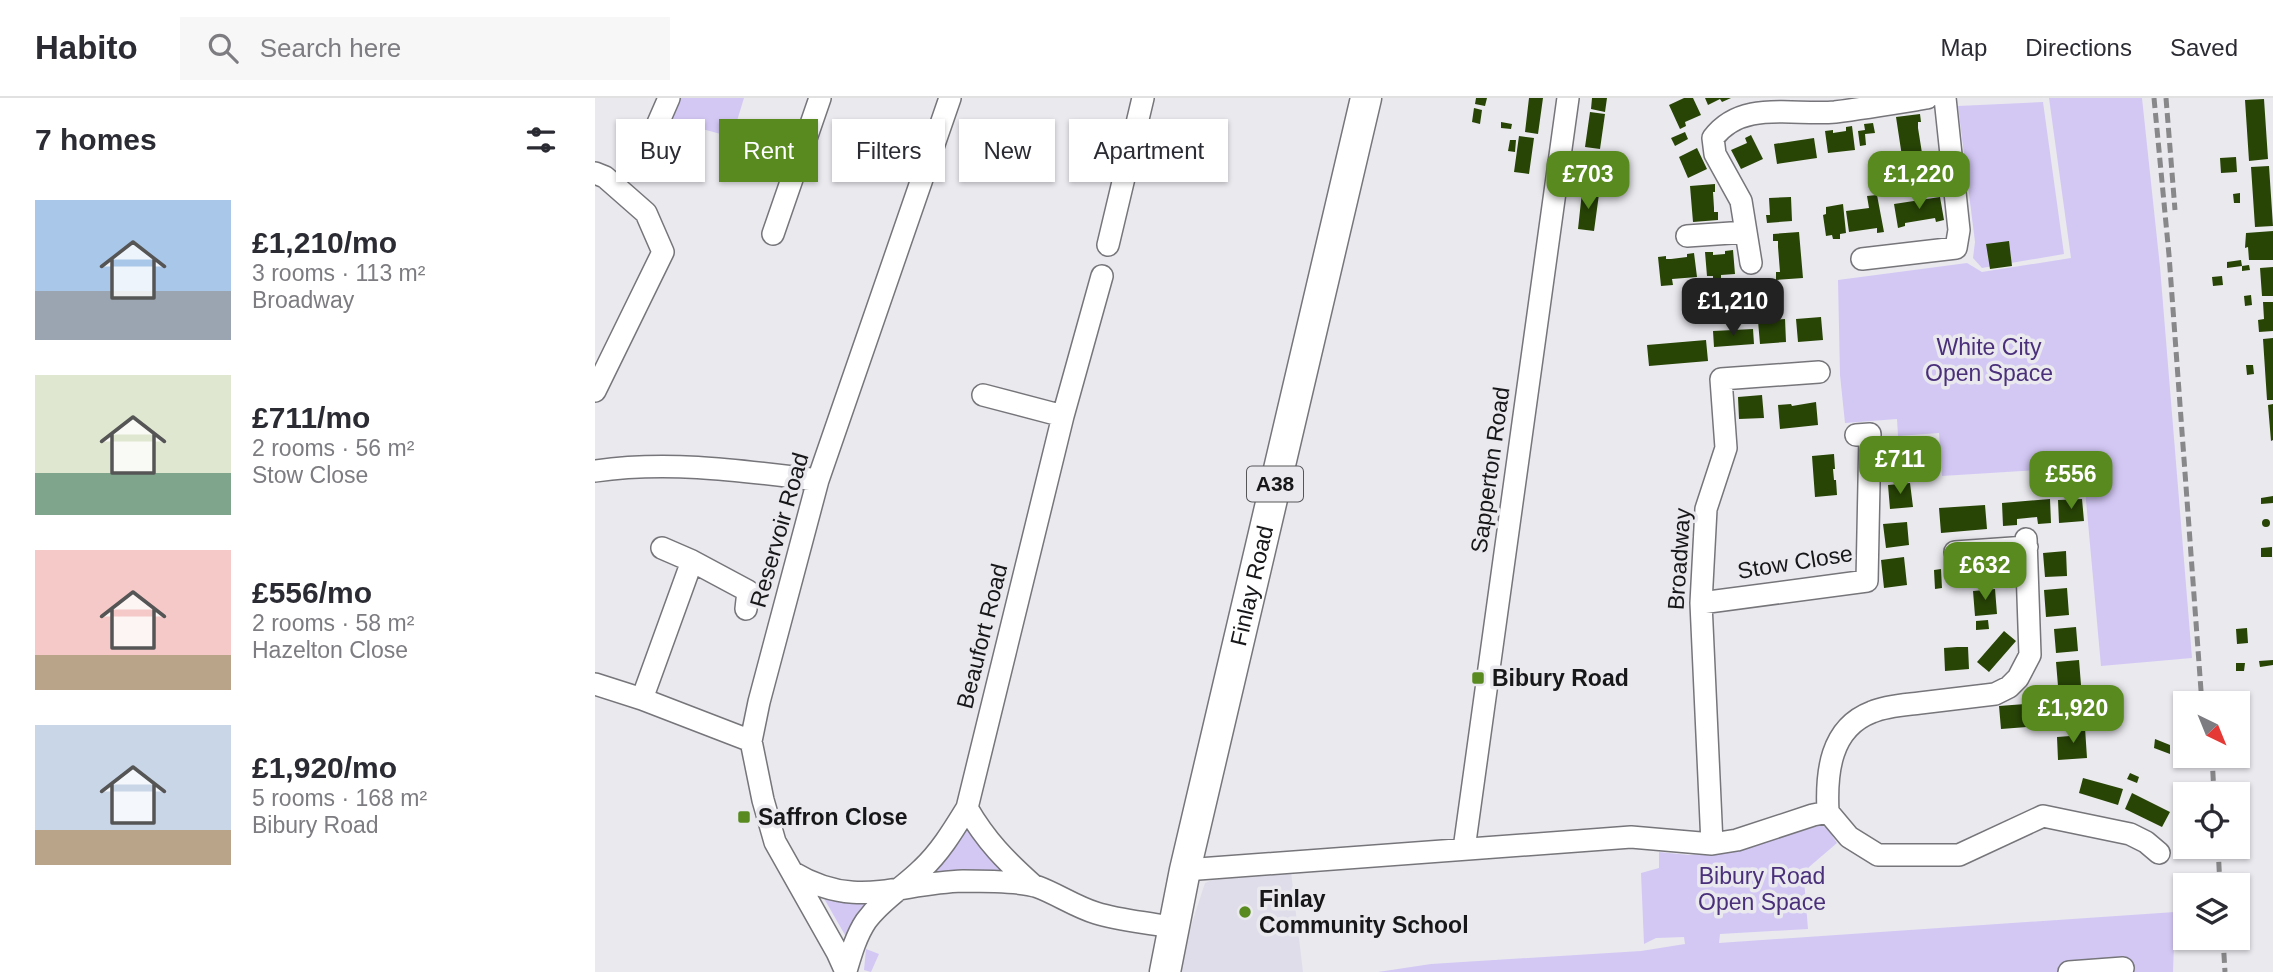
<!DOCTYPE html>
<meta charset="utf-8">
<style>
:root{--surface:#fff;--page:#f7f7f7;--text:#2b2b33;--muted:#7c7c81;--line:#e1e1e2;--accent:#588a20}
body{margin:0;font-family:Helvetica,sans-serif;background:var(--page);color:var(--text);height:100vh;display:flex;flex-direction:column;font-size:26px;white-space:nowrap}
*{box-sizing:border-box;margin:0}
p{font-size:23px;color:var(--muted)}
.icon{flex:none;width:38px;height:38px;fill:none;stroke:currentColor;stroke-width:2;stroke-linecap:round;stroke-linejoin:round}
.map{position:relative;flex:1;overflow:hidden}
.drawer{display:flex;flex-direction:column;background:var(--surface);width:595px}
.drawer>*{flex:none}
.banner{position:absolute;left:21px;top:21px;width:665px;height:63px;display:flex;gap:14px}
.needle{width:46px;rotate:137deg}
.buttons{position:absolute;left:1578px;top:593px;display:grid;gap:14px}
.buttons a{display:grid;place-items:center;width:77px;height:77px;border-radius:0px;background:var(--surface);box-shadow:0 2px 5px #0004;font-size:35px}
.price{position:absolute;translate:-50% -60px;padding:0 16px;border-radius:14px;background:var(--accent);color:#fff;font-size:23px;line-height:46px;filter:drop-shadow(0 2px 4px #0008)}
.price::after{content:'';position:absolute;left:50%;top:42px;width:21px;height:16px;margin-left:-10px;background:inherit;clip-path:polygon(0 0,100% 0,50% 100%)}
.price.current{background:#222;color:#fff}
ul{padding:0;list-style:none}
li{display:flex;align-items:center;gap:21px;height:175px;padding:0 35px}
li span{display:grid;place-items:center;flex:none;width:196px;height:140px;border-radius:0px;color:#555}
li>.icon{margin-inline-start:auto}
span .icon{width:84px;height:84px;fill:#fffc;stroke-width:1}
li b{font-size:30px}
h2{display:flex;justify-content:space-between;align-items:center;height:84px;padding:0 35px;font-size:30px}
.tag{padding:0 24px;border-radius:0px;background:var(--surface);box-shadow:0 2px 5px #0004;font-size:24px;line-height:63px}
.tag.current{background:var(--accent);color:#fff}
header{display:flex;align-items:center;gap:42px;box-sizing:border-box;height:98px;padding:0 35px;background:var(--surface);border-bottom:2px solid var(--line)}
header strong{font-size:33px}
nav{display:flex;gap:38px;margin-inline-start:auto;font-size:24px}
.search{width:490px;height:63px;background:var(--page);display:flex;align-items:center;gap:18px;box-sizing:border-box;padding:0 24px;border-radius:0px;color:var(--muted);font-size:26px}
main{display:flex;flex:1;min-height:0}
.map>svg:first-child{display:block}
</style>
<header>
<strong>Habito</strong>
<div class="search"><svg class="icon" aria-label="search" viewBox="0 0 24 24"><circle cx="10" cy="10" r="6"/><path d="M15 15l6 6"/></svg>Search here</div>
<nav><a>Map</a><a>Directions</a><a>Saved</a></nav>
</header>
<main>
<section class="drawer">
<h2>7 homes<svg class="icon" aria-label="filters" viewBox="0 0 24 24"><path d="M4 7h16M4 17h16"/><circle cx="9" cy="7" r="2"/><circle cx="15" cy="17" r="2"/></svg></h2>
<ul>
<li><span style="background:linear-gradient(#a9c7e8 65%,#9aa5b1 0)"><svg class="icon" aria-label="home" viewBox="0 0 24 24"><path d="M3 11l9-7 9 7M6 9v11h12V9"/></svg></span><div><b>£1,210/mo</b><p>3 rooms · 113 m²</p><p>Broadway</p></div></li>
<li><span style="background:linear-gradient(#dfe7d0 70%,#7fa58c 0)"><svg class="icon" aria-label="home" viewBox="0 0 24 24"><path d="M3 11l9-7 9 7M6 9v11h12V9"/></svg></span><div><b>£711/mo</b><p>2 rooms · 56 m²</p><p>Stow Close</p></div></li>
<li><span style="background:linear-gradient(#f6c9c9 75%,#b9a48a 0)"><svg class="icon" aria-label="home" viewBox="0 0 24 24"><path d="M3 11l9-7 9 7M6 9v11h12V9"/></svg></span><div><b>£556/mo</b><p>2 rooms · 58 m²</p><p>Hazelton Close</p></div></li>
<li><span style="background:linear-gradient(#c9d6e8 75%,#b9a48a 0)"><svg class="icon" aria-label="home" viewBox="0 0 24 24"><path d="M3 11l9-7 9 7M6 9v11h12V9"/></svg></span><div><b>£1,920/mo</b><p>5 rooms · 168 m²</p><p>Bibury Road</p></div></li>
</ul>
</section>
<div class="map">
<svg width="1678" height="874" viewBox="0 0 1678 874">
<rect width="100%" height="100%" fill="#eae9ee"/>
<path fill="#e0ddea" d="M696,774L708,874H585L593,837L610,785L619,781Z"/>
<path fill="#d3c8f4" d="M74,0H149L137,39L66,20Z
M1454,0H1547L1565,169L1597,560L1506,568L1488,369L1347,378L1344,335L1303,338L1302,321L1250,325L1245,277L1243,182L1372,165L1387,174L1476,160Z
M1448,4L1469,156L1387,170L1378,160L1380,144L1363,8Z
M1226,727L1232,730L1242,745L1214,769L1209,782L1213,831L1125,836L1124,845L1580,814L1578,874H783L836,866L1046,853L1090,846L1089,839L1061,840L1049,846L1046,775L1064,770V754L1094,757L1140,754Z
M371,728L412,774L333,781Z
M227,797L274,804L253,842L250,837Z
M271,851L284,856L276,874L269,872Z"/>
<path fill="#284506" d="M881,0H892L890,8L880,6Z
M934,0H948L943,36L930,34Z
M997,0H1012L1010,14L996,11Z
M1089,0H1098L1106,17L1090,24L1091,28L1085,31L1074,7Z
M1110,0H1136L1127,4L1125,1L1113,7Z
M1669,1L1673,61L1654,63L1650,2Z
M879,10L887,12L885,26L877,24Z
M995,14L1010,16L1005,51L990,49Z
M1325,16L1326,24H1323V30L1327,55L1330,54L1331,62L1308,65L1301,19Z
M906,24L917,26L916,31L906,30Z
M1278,25L1280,35L1270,36L1271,47L1265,48L1263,33L1270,32L1269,26Z
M1257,28L1260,52L1233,55L1230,33L1238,32V35L1251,33V29Z
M1090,34L1093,41L1080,48L1076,40Z
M1156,37L1168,61L1146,71L1136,52L1152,45L1150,40Z
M924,38L939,40L934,76L919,74Z
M1219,40L1222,60L1182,66L1179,46Z
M915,42H921L920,54L913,53Z
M1102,50L1112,71L1093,80L1084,59Z
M994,53L1010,55L1003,93L987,90Z
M1641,59L1642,74L1626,75L1625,60Z
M1674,68L1678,128L1660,129L1656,69Z
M1120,86V94H1118L1119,110V114H1123V122L1098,124L1095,88Z
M987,94L1004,96L999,133L983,131Z
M1645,95V105H1639L1638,96Z
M1282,97L1289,134L1282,135V130L1254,134L1251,113L1274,110L1272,98Z
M1196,99L1197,123L1172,125L1171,117H1175L1174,100Z
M1345,99L1349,122L1341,124L1340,120L1310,125V128L1303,130L1299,106Z
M1248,106L1251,135L1245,136V141H1238L1237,137L1231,138L1228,117L1231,116V109Z
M1678,133V162H1654L1653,149L1650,150L1651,135Z
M1204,134L1208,180L1181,182V174H1185L1183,149V143H1178V136Z
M1414,143L1417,168L1395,171L1391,146Z
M1138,152L1140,176L1126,177V186L1118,187V178H1112L1110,154H1118V157L1130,156V153Z
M1099,155L1102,179L1077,181L1078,187L1066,188L1063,159L1071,158V161H1076L1092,159V156Z
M1646,162L1647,168L1654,167L1655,172L1647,173V168L1632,170V164Z
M1678,169V198H1667L1665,170Z
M1627,178L1628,187L1618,188L1617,179Z
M1107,180L1108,194L1102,195L1100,181Z
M1656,197L1657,207L1650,208L1649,198Z
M1668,204H1678V233L1664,234L1663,222L1669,221Z
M1226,219L1228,242L1203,244L1201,221Z
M1190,221L1191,244L1165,246L1163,223Z
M1158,231L1159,246L1119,249L1118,233Z
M1678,240V302H1672L1668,241Z
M1111,242L1113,263L1054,268L1052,247Z
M1651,267H1658L1659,276L1652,277Z
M1167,297L1169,320L1144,321L1143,299Z
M1221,304L1223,327L1185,331L1183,307L1196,306L1197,308Z
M1678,306V342L1676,343L1673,307Z
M1328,338L1329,345L1308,346L1307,340Z
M1313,349L1314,373L1292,374L1291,351Z
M1239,356L1240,371H1238L1239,382H1241L1242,397L1220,399L1217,358Z
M1315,385L1318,409L1295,411L1293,387Z
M1678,398V405L1666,406V400Z
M1455,401L1456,425L1443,426L1442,419L1422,421V427L1408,428L1407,405Z
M1487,401L1489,423L1464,425L1463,402Z
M1390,407L1392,431L1346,435L1344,410Z
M1667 425a4 4 0 1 1 8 0a4 4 0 1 1-8 0Z
M1312,424L1314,447L1291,450L1288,426Z
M1677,449V459H1666V450Z
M1471,453L1472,478L1450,479L1448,455Z
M1309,459L1312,487L1289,490L1286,462Z
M1399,463L1401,488L1379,489L1377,465Z
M1346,471L1347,490L1340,491L1339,472Z
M1472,490L1474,517L1451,519L1449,492Z
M1400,491L1402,516L1380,518L1378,493Z
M1393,522L1394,531L1381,532V523Z
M1481,529L1483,553L1461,555L1459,531Z
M1652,530L1653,545L1642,546L1641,531Z
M1409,533L1421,543L1394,574L1382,564Z
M1362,549H1373L1374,571L1350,573L1349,550Z
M1484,562L1486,587L1463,588L1461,564Z
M1678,562V567L1665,569L1664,563Z
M1641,565H1650L1649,573H1641Z
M1487,596L1489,626L1461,629L1460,605L1472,604V598Z
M1430,606L1432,629L1406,631L1404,608Z
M1490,630L1492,660L1463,662L1462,639L1475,638V631Z
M1560,641L1575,647V656L1559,650Z
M1535,675L1544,679L1542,685L1532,681Z
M1488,680L1528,691L1523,707L1484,695Z
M1537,695L1575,714L1567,729L1530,711Z"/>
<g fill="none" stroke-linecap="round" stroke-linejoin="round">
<defs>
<path id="minor" d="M43,71L74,0
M0,75L10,79L51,115L68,154L0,293
M178,136L225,0
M1092,138L1151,134
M513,147L548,0
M1267,161L1361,150L1364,132L1350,0
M1156,165L1146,103L1120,56L1118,40C1147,1 1199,18 1240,14C1271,10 1301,5 1332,0
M388,297L468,318
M0,373C75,362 149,373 223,382
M67,450L97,463L153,493L151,511
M1360,454L1432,449
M1106,505L1272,483L1275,336L1261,337
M0,586L47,601L156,643
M47,601L97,463
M372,710C391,743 411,763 439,788
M1233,714C1231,675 1235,630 1277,614C1291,608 1309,607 1325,605C1350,602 1375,599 1400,596L1414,589L1423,580L1435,557L1431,441
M1117,746L1106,505L1111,411L1131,350L1126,281L1224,274
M869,751L973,0
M590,772L1036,739L1117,746L1142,742L1218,717L1233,714L1254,739L1283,757H1364L1448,718L1535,736L1551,744L1564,755
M197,774C262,813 301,785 368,783C386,783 427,783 443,789C462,796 481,809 501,815C523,822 547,824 569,828
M251,873C256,856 261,838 271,823C286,802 309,789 327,771C346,753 359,731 372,710L468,318L507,178
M251,874L242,854L180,744L168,702L156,643L164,604L223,382L355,0
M1474,874L1528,870"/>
<g id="highway">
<path id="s1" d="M570,874L590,772L771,0"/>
</g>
</defs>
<use href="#minor" stroke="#76757a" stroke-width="24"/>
<use href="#highway" stroke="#76757a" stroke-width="33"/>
<use href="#minor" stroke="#fff" stroke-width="21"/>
<use href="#highway" stroke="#fff" stroke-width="30"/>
<path stroke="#88888b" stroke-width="5" stroke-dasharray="10 5" stroke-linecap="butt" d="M1559,0L1574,157L1607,606
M1571,0L1580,112
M1617,658L1619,696
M1623,749L1625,788
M1628,840L1630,874"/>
</g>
<g fill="#588a20" stroke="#eae9ee" stroke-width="2.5">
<rect x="876" y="573" width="14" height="14" rx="3.5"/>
<rect x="142" y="712" width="14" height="14" rx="3.5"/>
<circle cx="650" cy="814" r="7"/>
</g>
<g text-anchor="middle" stroke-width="7" stroke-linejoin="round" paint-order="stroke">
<rect fill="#eae9ee" stroke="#565659" stroke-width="2" x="652" y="368.5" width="56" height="35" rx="5"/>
<g font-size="21" font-weight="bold" fill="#171719">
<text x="680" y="393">A38</text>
</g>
<g font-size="23" fill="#4a307b" stroke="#eae9ee">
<text x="1394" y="257">White City<tspan x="1394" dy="26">Open Space</tspan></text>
<text x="1167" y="786">Bibury Road<tspan x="1167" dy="26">Open Space</tspan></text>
</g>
<g font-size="23" fill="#171719" stroke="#eae9ee">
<text transform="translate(895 372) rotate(-82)" y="8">Sapperton Road</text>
<text transform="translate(184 432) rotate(-74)" y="8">Reservoir Road</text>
<text transform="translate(1084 461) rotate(-86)" y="8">Broadway</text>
<text transform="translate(1200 464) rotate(-9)" y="8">Stow Close</text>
<text dy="8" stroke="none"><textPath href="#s1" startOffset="396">Finlay Road</textPath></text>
<text transform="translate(387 538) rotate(-76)" y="8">Beaufort Road</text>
</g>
<g font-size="23" font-weight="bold" fill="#171719" stroke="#eae9ee" text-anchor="start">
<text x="897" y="588">Bibury Road</text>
<text x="163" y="727">Saffron Close</text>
<text x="664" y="809">Finlay<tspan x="664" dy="26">Community School</tspan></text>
</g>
</g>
</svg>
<div class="buttons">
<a><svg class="needle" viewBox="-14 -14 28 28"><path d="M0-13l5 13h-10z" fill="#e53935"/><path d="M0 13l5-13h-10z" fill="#7c7c81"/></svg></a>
<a><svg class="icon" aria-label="locate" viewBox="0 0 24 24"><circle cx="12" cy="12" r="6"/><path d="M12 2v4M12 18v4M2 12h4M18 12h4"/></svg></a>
<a><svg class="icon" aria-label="layers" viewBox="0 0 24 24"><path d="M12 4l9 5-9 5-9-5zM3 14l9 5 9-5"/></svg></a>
</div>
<b class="price" style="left:993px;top:113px">£703</b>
<b class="price" style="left:1324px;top:113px">£1,220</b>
<b class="price current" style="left:1138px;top:240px">£1,210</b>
<b class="price" style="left:1305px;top:398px">£711</b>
<b class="price" style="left:1476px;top:413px">£556</b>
<b class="price" style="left:1390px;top:504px">£632</b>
<b class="price" style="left:1478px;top:647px">£1,920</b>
<div class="banner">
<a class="tag">Buy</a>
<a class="tag current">Rent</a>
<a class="tag">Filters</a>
<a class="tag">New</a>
<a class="tag">Apartment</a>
</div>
</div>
</main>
